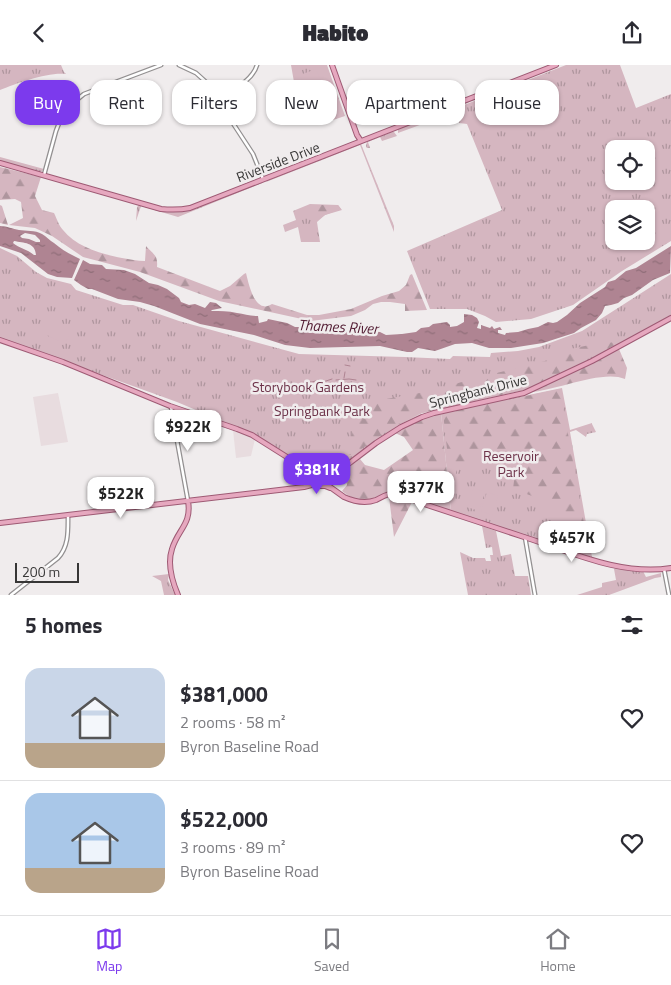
<!DOCTYPE html>
<meta charset="utf-8">
<style>
:root{--surface:#fff;--page:#f7f7f7;--text:#2b2b33;--muted:#7c7c81;--line:#e1e1e2;--accent:#7c3aed}
body{margin:0;font-family:"Titillium Web",sans-serif;background:var(--page);color:var(--text);height:100vh;display:flex;flex-direction:column;font-size:19px;white-space:nowrap}
*{box-sizing:border-box;margin:0}
p{font-size:16px;color:var(--muted)}
.icon{flex:none;width:28px;height:28px;fill:none;stroke:currentColor;stroke-width:2;stroke-linecap:round;stroke-linejoin:round}
.map{position:relative;height:530px;overflow:hidden}
.details{display:flex;flex-direction:column;background:var(--surface);flex:1}
.details>*{flex:none}
.top-card{position:absolute;left:15px;top:15px;width:641px;height:45px;display:flex;gap:10px}
.fabs{position:absolute;left:605px;top:75px;display:grid;gap:10px}
.fabs a{display:grid;place-items:center;width:50px;height:50px;border-radius:10px;background:var(--surface);box-shadow:0 1px 4px #0004;font-size:25px}
.scale{position:absolute;left:15px;bottom:12px;width:64px;box-sizing:border-box;padding-left:5px;border:2px solid #373636;border-top:0;font-size:14px;line-height:18px;white-space:nowrap;color:#373636;-webkit-text-stroke:4px #f0eced;paint-order:stroke}
.price{position:absolute;translate:-50% -42px;padding:0 11px;border-radius:10px;background:#fff;color:#222;font-size:16px;line-height:32px;filter:drop-shadow(0 1px 2px #0008)}
.price::after{content:'';position:absolute;left:50%;top:30px;width:15px;height:11px;margin-left:-8px;background:inherit;clip-path:polygon(0 0,100% 0,50% 100%)}
.price.on{background:var(--accent);color:#fff}
ul{padding:0;list-style:none}
li{display:flex;align-items:center;gap:15px;height:125px;padding:0 25px}
li+li{border-top:1px solid var(--line)}
li span{display:grid;place-items:center;flex:none;width:140px;height:100px;border-radius:15px;color:#555}
li>.icon{margin-inline-start:auto}
span .icon{width:60px;height:60px;fill:#fffc;stroke-width:1}
li b{font-size:21px}
h2{display:flex;justify-content:space-between;align-items:center;height:60px;padding:0 25px;font-size:21px}
.pill{padding:0 18px;border-radius:15px;background:var(--surface);box-shadow:0 1px 4px #0004;font-size:18px;line-height:45px}
.pill.on{background:var(--accent);color:#fff}
header{display:flex;justify-content:space-between;align-items:center;height:65px;padding:0 25px;background:var(--surface);font-size:22px;font-weight:800}
.tabs{display:flex;justify-content:space-around;align-items:center;height:70px;border-top:1px solid var(--line);background:var(--surface);font-size:14px;color:var(--muted)}
.tabs a{display:grid;justify-items:center;gap:2px}
.tabs .on{color:var(--accent)}
.map>svg:first-child{display:block}
</style>
<header><svg class="icon" aria-label="back" viewBox="0 0 24 24"><path d="M15 5l-7 7 7 7"/></svg>Habito<svg class="icon" aria-label="share" viewBox="0 0 24 24"><path d="M12 15V3M7 8l5-5 5 5M5 13v7h14v-7"/></svg></header>
<div class="map">
<svg width="671" height="530" viewBox="0 0 671 530">
<defs>
<pattern id="grass-tufts" width="24" height="20" patternUnits="userSpaceOnUse" patternTransform="scale(1.25)"><rect width="24" height="20" fill="#d5b6c0"/><path d="M3 7l-1-3M5 7V3M7 7l1-3M15 17l-1-3M17 17v-4M19 17l1-3" fill="none" stroke="#ae959d"/></pattern>
<pattern id="forest-firs" width="22" height="20" patternUnits="userSpaceOnUse" patternTransform="scale(1.25)"><rect width="22" height="20" fill="#d5b6c0"/><path d="M5 1l3.5 6h-7zM16 11l3.5 6h-7z" fill="#ae959d"/></pattern>
<pattern id="water-ripples" width="26" height="14" patternUnits="userSpaceOnUse" patternTransform="scale(1.25)"><rect width="26" height="14" fill="#af8492"/><path d="M2 4q2-2 4 0t4 0M15 11q2-2 4 0t4 0" fill="none" stroke="#8f6d78"/></pattern>
</defs>
<rect width="100%" height="100%" fill="#f0eced"/>
<path fill="#e8dcdf" d="M58,328L68,377L41,381L33,332Z
M233,365L255,374L251,391L236,393Z"/>
<path fill="url(#grass-tufts)" fill-rule="evenodd" d="M0,0H61L64,7L66,9C47,7 18,18 0,25Z
M291,0H327L345,51L333,55L329,45L315,47H304V41L294,17Z
M566,0H620L636,43L671,29V176L622,206L573,240L531,254L496,257L485,251L467,244H430L407,186L502,145L467,59L459,58L460,52L459,42ZM614,84H646V116H614ZM614,144H646V176H614Z
M451,44H454L456,45L455,50H447L398,68V64Z
M392,67H394L397,71L382,76L380,72L368,77L370,83H367L366,81L367,77Z
M360,79H361L394,161V167L360,80L266,117L268,115Z
M0,92L44,104L42,106L39,107L0,96Z
M260,118H262L178,152L141,141L136,156L137,142L139,140L169,147L185,146Z
M310,139L338,140L342,145L325,150L317,157L320,177H301L298,162L285,167L283,160L296,155L293,146Z
M0,183L17,191L36,207L47,213L71,219L76,225L123,240H133L179,256L299,289L405,292L450,294L453,291L490,292L491,288L518,286L539,282L582,266L671,209V250L616,282L528,324L422,348L397,361L367,382L335,406L324,409L312,405L253,369L177,337L0,273Z
M562,323L570,365L592,358V359L596,367L587,369L586,372L576,365L570,367L592,492L451,447L441,348Z
M482,461L496,466L501,491L511,489L515,511H528L531,530H468L460,487L473,493H485L486,496H491L490,490H493L492,482L486,483Z
M616,502L643,506L646,512L661,508V512L655,513L609,530H577L602,522V518L616,515L614,504Z
M169,509L168,515L175,530H164L161,516L152,511Z"/>
<path fill="url(#forest-firs)" d="M0,102L41,112L35,131L42,145L54,148C57,154 59,161 63,165C76,182 102,189 122,193C130,194 137,196 145,196L146,181C154,190 158,190 157,202L220,226L230,221L244,209L246,208C249,220 255,250 272,239L307,250H319L351,244L382,231L399,226L406,220L410,210L412,209L427,245L405,246V239L390,237H381L373,239L365,245L351,251L311,256L219,236L140,207L83,192L52,171L35,163L9,160L23,153L21,137L15,134L0,135Z
M0,140L2,141L8,160L0,158Z
M313,140H338L341,144L325,150L319,154Z
M621,277L528,324L418,349L394,361L353,390H347L348,379L362,343L380,335L431,326L472,314L545,296L561,286L599,278Z
M619,284L627,303L625,314C603,304 555,326 530,327L588,300Z
M560,324L590,492L578,487L565,459L567,449L554,446L551,439L532,431L513,424L515,408C498,399 481,399 462,398L459,401L456,407L454,446L443,348Z
M441,348L451,447C441,443 431,440 421,436C413,433 406,425 396,425C387,425 382,431 375,434C362,439 351,433 342,426L347,420L344,406L360,394L365,400L384,405L413,385L404,372L395,368C409,359 425,352 441,348Z
M394,431L404,433L412,437L394,472L389,432Z"/>
<path fill="#d5b6c0" d="M316,4L327,32L311,38L300,10Z
M49,261L69,271L64,279L45,269Z
M474,423L485,427L479,446L467,442Z
M487,427L498,431L492,450L481,446Z"/>
<path fill="url(#water-ripples)" fill-rule="evenodd" d="M0,161C7,161 13,164 19,165C26,166 35,165 42,169C46,171 50,176 54,178C62,185 70,189 80,194L72,213L57,212L48,209L21,188L0,181ZM25,168L35,170L40,175V177H36L29,174L22,173L20,171ZM14,176C24,178 35,177 36,190H34C27,184 19,183 13,178Z
M671,181L670,208L653,215L632,230L624,233L618,238L611,240L605,241L602,248L596,255L581,263L574,268L543,278L511,283H489L472,278L455,279L435,286L418,283L412,287H407L380,281L310,283L285,280L254,270L200,259L154,241L140,237L118,234L92,224H88L81,220L74,215L83,195L90,199L102,200L106,204L124,205L135,209L149,218L158,220L167,224L179,233L181,237L189,240L195,239L205,243L210,237L216,238L222,243L212,245L211,246H212C220,246 228,246 237,248C244,249 249,251 257,251H258L259,258L267,256L268,254L287,258L295,262H312L328,267L370,266L380,267L386,270L402,269L416,267L421,263L429,262L433,259L447,257L450,260V262L457,261L464,257V249L472,250L477,253L479,257L477,263L481,264V260L490,263L492,261L494,264L500,262L502,265H498V268L505,270L506,268L518,267L528,264L538,262L548,257L553,258L557,257L567,250L580,238L605,222L608,217L615,215L626,206L636,203Z"/>
<g fill="none" stroke-linecap="round" stroke-linejoin="round">
<path stroke="#af8492" stroke-width="1" d="M345,300L350,301
M344,313L345,307
M336,315L349,314L356,315
M308,317H312L319,315L323,317L332,314"/>
<defs>
<path id="minor" d="M179,0L196,8L206,17L253,89L263,114
M218,34C231,25 252,17 257,0
M44,110L56,66L61,53L68,42L84,29L161,0
M171,342L188,436
M525,472L535,530
M664,504L669,530
M11,530L58,493C69,481 68,466 68,450"/>
<path id="major" d="M332,0L357,70L361,76
M0,98L161,144C172,145 180,145 190,143L556,0
M0,275L63,297L170,341L237,364L252,370L298,399L344,432C355,437 365,439 376,435C382,432 388,428 395,428C404,428 411,434 418,437C454,449 491,461 527,473C573,488 622,511 671,503
M313,407C320,410 328,411 335,407
M315,421H325L330,423
M0,458L304,422L323,417L351,397L376,378L401,362L422,352L434,348L524,328L592,296L671,253
M178,530C172,516 167,499 172,484C178,464 192,459 188,436"/>
</defs>
<use href="#minor" stroke="#939091" stroke-width="5"/>
<use href="#major" stroke="#9e5a74" stroke-width="6"/>
<use href="#minor" stroke="#fff" stroke-width="2.5"/>
<use href="#major" stroke="#e6a8bf" stroke-width="4"/>
</g>
<g text-anchor="middle" stroke-width="5" stroke-linejoin="round" paint-order="stroke">
<g font-size="14" fill="#373636" stroke="#f0eced">
<text transform="translate(278 97) rotate(-21)" y="5">Riverside Drive</text>
<text transform="translate(478 326) rotate(-14)" y="5">Springbank Drive</text>
</g>
<g font-size="14" fill="#6c3148" stroke="#f0eced">
<text x="308" y="327">Storybook Gardens</text>
<text x="322" y="351">Springbank Park</text>
<text x="511" y="396">Reservoir<tspan x="511" dy="16">Park</tspan></text>
</g>
<g font-size="15" font-style="italic" fill="#511a31" stroke="#f0eced">
<text transform="translate(338 262) rotate(3)" y="5">Thames River</text>
</g>
</g>
</svg>
<div class="fabs">
<a><svg class="icon" aria-label="locate" viewBox="0 0 24 24"><circle cx="12" cy="12" r="6"/><path d="M12 2v4M12 18v4M2 12h4M18 12h4"/></svg></a>
<a><svg class="icon" aria-label="layers" viewBox="0 0 24 24"><path d="M12 4l9 5-9 5-9-5zM3 14l9 5 9-5"/></svg></a>
</div>
<div class="scale">200 m</div>
<b class="price" style="left:188px;top:387px">$922K</b>
<b class="price on" style="left:317px;top:430px">$381K</b>
<b class="price" style="left:421px;top:448px">$377K</b>
<b class="price" style="left:121px;top:454px">$522K</b>
<b class="price" style="left:572px;top:498px">$457K</b>
<div class="top-card">
<a class="pill on">Buy</a>
<a class="pill">Rent</a>
<a class="pill">Filters</a>
<a class="pill">New</a>
<a class="pill">Apartment</a>
<a class="pill">House</a>
</div>
</div>
<section class="details">
<h2>5 homes<svg class="icon" aria-label="filters" viewBox="0 0 24 24"><path d="M4 7h16M4 17h16"/><circle cx="9" cy="7" r="2"/><circle cx="15" cy="17" r="2"/></svg></h2>
<ul>
<li><span style="background:linear-gradient(#c9d6e8 75%,#b9a48a 0)"><svg class="icon" aria-label="home" viewBox="0 0 24 24"><path d="M3 11l9-7 9 7M6 9v11h12V9"/></svg></span><div><b>$381,000</b><p>2 rooms · 58 m²</p><p>Byron Baseline Road</p></div><svg class="icon" aria-label="heart" viewBox="0 0 24 24"><path d="M12 20l-8-8c-3-5 5-10 8-4 3-6 11-1 8 4z"/></svg></li>
<li><span style="background:linear-gradient(#a9c7e8 75%,#b9a48a 0)"><svg class="icon" aria-label="home" viewBox="0 0 24 24"><path d="M3 11l9-7 9 7M6 9v11h12V9"/></svg></span><div><b>$522,000</b><p>3 rooms · 89 m²</p><p>Byron Baseline Road</p></div><svg class="icon" aria-label="heart" viewBox="0 0 24 24"><path d="M12 20l-8-8c-3-5 5-10 8-4 3-6 11-1 8 4z"/></svg></li>
</ul>
</section>
<nav class="tabs">
<a class="on"><svg class="icon" aria-label="map" viewBox="0 0 24 24"><path d="M3 6l6-2 6 2 6-2v14l-6 2-6-2-6 2zM9 4v14M15 6v14"/></svg>Map</a>
<a><svg class="icon" aria-label="saved" viewBox="0 0 24 24"><path d="M7 4h10v16l-5-4-5 4z"/></svg>Saved</a>
<a><svg class="icon" aria-label="home" viewBox="0 0 24 24"><path d="M3 11l9-7 9 7M6 9v11h12V9"/></svg>Home</a>
</nav>
